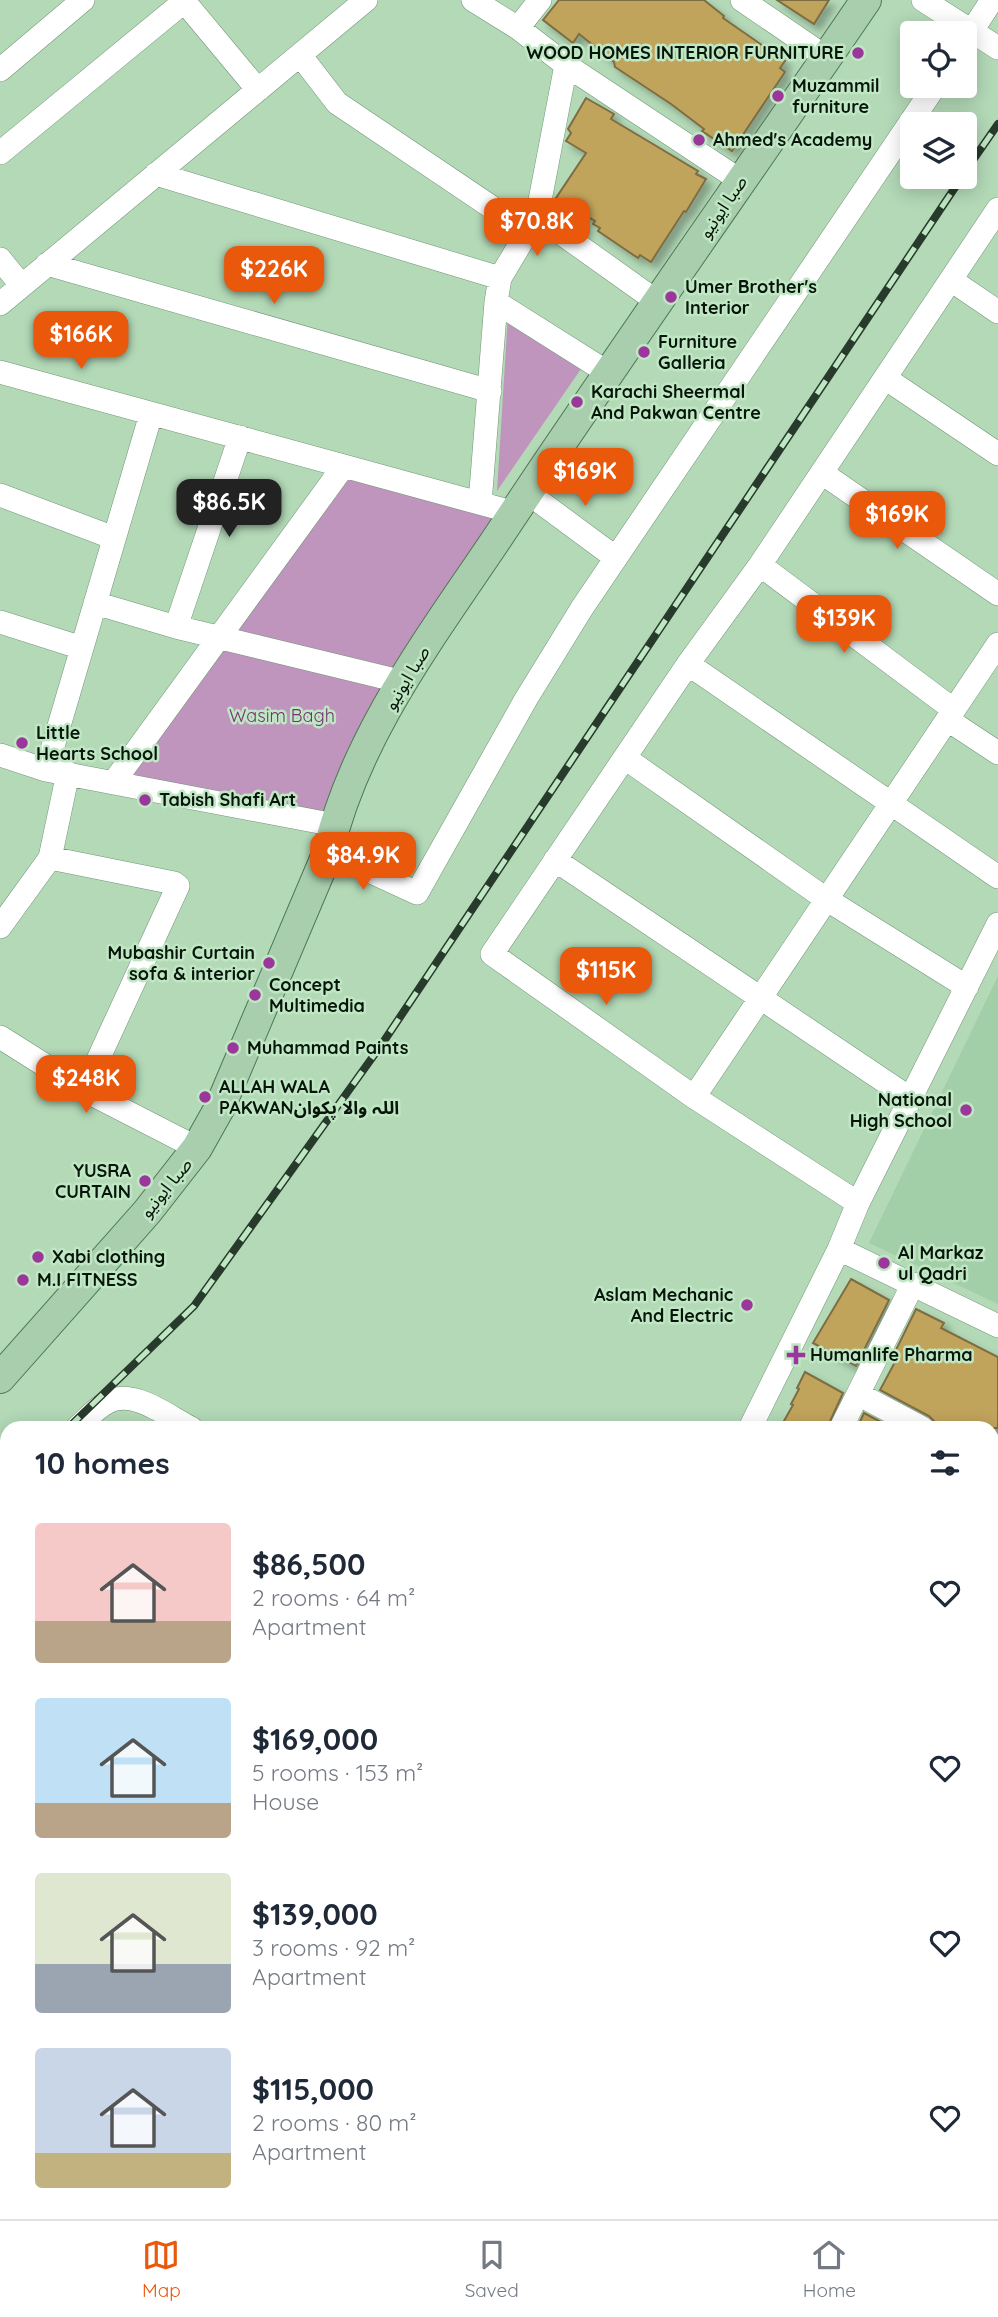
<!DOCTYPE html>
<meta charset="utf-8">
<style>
:root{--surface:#fff;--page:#f6f6f7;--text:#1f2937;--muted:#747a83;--line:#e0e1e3;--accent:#ea580c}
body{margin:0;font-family:Quicksand,"Noto Sans Arabic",sans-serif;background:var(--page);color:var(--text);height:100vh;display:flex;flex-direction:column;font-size:26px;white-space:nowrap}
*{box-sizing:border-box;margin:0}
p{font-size:23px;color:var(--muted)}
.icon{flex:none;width:38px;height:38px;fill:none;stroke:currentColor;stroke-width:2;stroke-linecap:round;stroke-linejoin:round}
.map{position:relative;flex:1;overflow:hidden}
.side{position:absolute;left:0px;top:1421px;width:999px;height:798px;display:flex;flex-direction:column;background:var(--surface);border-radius:21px 21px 0 0;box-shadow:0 4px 18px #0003}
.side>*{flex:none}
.tools{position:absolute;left:900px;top:21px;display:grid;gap:14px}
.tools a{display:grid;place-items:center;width:77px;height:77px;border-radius:7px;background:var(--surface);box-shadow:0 4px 18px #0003;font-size:35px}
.price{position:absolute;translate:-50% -60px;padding:0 16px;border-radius:14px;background:var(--accent);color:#fff;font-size:23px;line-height:46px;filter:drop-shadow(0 2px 4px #0008)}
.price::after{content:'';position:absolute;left:50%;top:42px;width:21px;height:16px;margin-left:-10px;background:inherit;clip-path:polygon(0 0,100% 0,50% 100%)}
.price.on{background:#222;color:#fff}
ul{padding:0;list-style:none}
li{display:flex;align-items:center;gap:21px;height:175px;padding:0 35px}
li span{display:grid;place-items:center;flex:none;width:196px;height:140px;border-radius:7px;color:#555}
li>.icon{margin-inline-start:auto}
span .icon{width:84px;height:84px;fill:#fffc;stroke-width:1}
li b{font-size:30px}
h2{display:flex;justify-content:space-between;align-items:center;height:84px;padding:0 35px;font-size:30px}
.dock{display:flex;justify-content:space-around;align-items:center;height:98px;border-top:2px solid var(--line);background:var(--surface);font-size:19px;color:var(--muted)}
.dock a{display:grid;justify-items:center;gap:4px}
.dock .on{color:var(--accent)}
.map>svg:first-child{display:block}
</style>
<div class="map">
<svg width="998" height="2219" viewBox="0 0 998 2219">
<defs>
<filter id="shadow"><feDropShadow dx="6" dy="6" stdDeviation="3.5" flood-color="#0004"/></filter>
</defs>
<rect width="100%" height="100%" fill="#b3d9b7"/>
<path fill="#a3cfa8" d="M998,976V1304L869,1243Z"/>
<path fill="#bf94bd" d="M508,315L585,363L497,491Z
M343,467L512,516L337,819L122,779Z"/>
<path fill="#c1a45b" stroke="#7d6d43" stroke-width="2" filter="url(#shadow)" d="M559,0H704L724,16L723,18L785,61L780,68L785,72L732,151L702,131L704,129L671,104L615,67L614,62L579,34L573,43L543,20Z
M777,0H829L814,24Z
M586,98L614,114L611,119L698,171L696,174L706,179L686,212L684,211L651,262L640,255L638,258L626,250L598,231L600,228L593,224L595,221L556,198L586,153L566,141L571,133L568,129Z
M851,1279L889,1300L856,1366L813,1343Z
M916,1309L944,1323L941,1328L998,1357V1428H936L934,1421L929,1416L880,1390L895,1362L891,1360Z
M805,1372L843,1393L827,1428H780L793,1405L791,1404L799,1389L797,1388Z
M864,1413L892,1428H857Z"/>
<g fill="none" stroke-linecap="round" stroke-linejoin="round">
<defs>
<path id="minor" d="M183,0L258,90
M473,0L518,28L566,65L741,181
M742,0L827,58
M923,0L998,48
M518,28L540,0
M964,43L992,0
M300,55L337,103L527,231
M0,70L83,0
M0,153L186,0
M156,174L500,278
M537,216L659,303
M0,259L21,285
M47,264L490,391
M951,280L998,312
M496,302L610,374
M0,304L366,0
M0,372L501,509L512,516
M885,378L998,454
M822,473L998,594
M528,493L616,558
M0,495L114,538
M480,503L496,302L500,278L537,216L566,65
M760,565L954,710
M95,603L176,627L403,682
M0,622L82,648
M176,627L240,437
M688,664L998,877
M948,720L998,753
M0,755L46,770L335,825
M625,758L826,899L967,987
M46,770L151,414
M113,783L343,467
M328,852L417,893L526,699L582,608L935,86
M50,858L174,883L178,886L84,1090
M555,860L911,1099
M0,927L50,858L68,773
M0,1037L84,1090L197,1148
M694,1097L998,644
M858,1203L694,1097L492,954L688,664L760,565L998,209
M839,1249L998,1326
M858,1394L922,1428
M77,1428C86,1420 95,1409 106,1403C132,1387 167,1416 191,1428
M750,1428L839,1249L858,1203L998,924
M841,1428L913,1284
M992,1465L998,1468
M0,1496L7,1490
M992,1678L998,1667
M0,1760L7,1763
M992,1872L998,1875
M0,1890L7,1891
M0,2150L7,2151
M992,2151L998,2147
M378,2219L381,2212
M484,2219L487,2212
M726,2219L728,2212
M884,2219L895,2212"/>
<path id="major" d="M0,1378L147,1212L197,1148L220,1107L328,852C356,732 437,629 504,528C622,350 746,176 866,0"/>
<path id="highway" d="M0,2178L7,2179
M198,2212L239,2219
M313,2212L357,2219
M0,2216L21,2219"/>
</defs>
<use href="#minor" stroke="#729677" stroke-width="24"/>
<use href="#major" stroke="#4b7852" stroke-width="32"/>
<use href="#highway" stroke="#4b7852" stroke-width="35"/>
<use href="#minor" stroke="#fff" stroke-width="23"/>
<use href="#major" stroke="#a9ceae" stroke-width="30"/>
<use href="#highway" stroke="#6fae78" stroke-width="33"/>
<defs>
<path id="rail" d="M964,173L998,124
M68,1428L194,1306L382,1044L962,177
M0,1492L7,1486"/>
</defs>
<use href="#rail" stroke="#273a2b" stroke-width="8"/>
<use href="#rail" stroke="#c0e7c4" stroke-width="5" stroke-dasharray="16" stroke-linecap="butt"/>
</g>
<g fill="#9b369a" stroke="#c0e7c4" stroke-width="2.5">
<circle cx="858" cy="53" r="7"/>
<circle cx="778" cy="96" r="7"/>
<circle cx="699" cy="140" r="7"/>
<circle cx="671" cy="297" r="7"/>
<circle cx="644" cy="352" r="7"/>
<circle cx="577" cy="402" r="7"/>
<circle cx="22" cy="743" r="7"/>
<circle cx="145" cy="800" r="7"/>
<circle cx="269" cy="963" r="7"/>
<circle cx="255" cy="995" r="7"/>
<circle cx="233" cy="1048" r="7"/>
<circle cx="205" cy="1097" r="7"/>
<circle cx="966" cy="1110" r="7"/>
<circle cx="145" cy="1181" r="7"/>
<circle cx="38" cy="1257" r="7"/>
<circle cx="884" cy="1263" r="7"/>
<circle cx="23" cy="1280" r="7"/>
<circle cx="747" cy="1305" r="7"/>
<path d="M792.5 1344.5h7v7h7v7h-7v7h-7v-7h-7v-7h7z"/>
</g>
<g text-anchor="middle" stroke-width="5" stroke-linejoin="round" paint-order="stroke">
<g font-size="18" font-weight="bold" fill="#07150a" stroke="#c0e7c4" text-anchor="start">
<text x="844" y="59" text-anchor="end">WOOD HOMES INTERIOR FURNITURE</text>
<text x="792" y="92">Muzammil<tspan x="792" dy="21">furniture</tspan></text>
<text x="713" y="146">Ahmed's Academy</text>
<text x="685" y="293">Umer Brother's<tspan x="685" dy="21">Interior</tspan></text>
<text x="658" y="348">Furniture<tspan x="658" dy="21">Galleria</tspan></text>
<text x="591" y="398">Karachi Sheermal<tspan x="591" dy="21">And Pakwan Centre</tspan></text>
<text x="36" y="739">Little<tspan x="36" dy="21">Hearts School</tspan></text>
<text x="159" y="806">Tabish Shafi Art</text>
<text x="255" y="959" text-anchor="end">Mubashir Curtain<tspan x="255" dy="21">sofa &amp; interior</tspan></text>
<text x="269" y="991">Concept<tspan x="269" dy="21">Multimedia</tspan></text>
<text x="247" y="1054">Muhammad Paints</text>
<text x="219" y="1093">ALLAH WALA<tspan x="219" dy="21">PAKWANاللہ والا پکوان</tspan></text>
<text x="952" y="1106" text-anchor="end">National<tspan x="952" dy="21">High School</tspan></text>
<text x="131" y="1177" text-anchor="end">YUSRA<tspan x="131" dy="21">CURTAIN</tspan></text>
<text x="898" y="1259">Al Markaz<tspan x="898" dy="21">ul Qadri</tspan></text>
<text x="52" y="1263">Xabi clothing</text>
<text x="37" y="1286">M.I FITNESS</text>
<text x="733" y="1301" text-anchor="end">Aslam Mechanic<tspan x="733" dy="21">And Electric</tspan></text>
<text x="810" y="1361">Humanlife Pharma</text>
</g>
<g font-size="18" fill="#07150a" stroke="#c0e7c4">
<text transform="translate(723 207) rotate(-56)" y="6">صبا ایونیو</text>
<text transform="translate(407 678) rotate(-59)" y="6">صبا ایونیو</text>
<text transform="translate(166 1188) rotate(-51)" y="6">صبا ایونیو</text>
</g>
<g font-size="18" fill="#753173" stroke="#c0e7c4">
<text x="282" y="722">Wasim Bagh</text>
</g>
</g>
</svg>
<div class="tools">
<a><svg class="icon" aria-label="locate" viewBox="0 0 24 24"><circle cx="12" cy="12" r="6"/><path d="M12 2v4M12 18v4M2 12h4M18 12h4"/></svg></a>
<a><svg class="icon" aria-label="layers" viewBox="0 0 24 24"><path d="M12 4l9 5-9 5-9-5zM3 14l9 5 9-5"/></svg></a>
</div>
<b class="price" style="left:537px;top:258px">$70.8K</b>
<b class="price" style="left:274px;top:306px">$226K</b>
<b class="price" style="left:81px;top:371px">$166K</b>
<b class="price" style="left:585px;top:508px">$169K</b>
<b class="price on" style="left:229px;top:539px">$86.5K</b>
<b class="price" style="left:897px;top:551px">$169K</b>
<b class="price" style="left:844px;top:655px">$139K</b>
<b class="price" style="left:363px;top:892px">$84.9K</b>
<b class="price" style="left:606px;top:1007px">$115K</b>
<b class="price" style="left:86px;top:1115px">$248K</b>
<section class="side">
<h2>10 homes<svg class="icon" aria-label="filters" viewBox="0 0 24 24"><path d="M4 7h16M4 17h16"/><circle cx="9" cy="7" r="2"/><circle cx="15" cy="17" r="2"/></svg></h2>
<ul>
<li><span style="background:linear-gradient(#f6c9c9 70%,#b9a48a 0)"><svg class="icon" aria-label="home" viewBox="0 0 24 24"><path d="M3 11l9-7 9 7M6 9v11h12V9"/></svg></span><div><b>$86,500</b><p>2 rooms · 64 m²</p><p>Apartment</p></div><svg class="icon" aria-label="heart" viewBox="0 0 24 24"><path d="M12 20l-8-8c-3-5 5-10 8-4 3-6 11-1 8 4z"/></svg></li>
<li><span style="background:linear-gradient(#bfe0f5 75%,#b9a48a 0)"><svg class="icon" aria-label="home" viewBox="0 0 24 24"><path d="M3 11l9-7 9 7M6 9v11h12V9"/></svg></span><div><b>$169,000</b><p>5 rooms · 153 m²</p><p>House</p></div><svg class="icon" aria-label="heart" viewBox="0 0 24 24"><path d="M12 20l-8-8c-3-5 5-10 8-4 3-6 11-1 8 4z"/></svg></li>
<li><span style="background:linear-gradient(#dfe7d0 65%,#9aa5b1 0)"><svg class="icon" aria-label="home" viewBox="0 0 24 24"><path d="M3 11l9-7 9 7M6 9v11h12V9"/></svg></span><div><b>$139,000</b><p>3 rooms · 92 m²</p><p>Apartment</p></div><svg class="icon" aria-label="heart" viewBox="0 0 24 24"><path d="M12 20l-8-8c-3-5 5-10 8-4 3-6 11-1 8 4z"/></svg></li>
<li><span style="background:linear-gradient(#c9d6e8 75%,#c2b280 0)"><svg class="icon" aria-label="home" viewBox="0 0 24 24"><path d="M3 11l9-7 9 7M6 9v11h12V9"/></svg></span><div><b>$115,000</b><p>2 rooms · 80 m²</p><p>Apartment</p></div><svg class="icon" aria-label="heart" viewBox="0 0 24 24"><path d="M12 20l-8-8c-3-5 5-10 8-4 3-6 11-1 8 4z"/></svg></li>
</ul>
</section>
</div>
<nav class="dock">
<a class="on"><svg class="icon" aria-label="map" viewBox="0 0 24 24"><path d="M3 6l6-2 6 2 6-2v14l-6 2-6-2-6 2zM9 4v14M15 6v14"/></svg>Map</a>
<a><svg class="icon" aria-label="saved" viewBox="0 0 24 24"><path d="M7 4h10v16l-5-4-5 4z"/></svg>Saved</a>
<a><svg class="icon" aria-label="home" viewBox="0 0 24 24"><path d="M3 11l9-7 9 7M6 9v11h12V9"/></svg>Home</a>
</nav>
